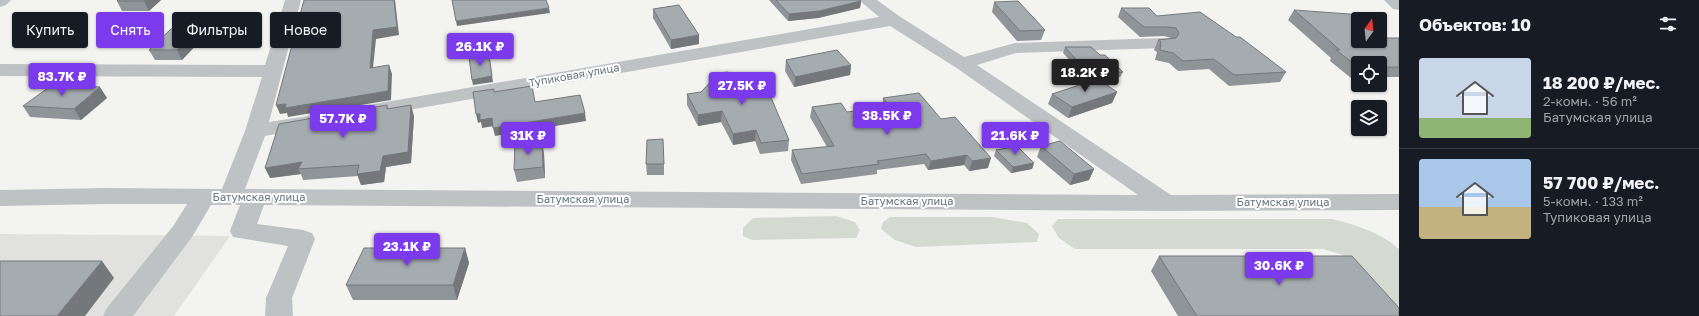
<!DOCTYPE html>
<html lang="ru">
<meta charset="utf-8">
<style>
:root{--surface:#171b24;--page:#20242c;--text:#f1f3f6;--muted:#9ea1a6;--line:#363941;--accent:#7c3aed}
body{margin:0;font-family:"Golos Text",sans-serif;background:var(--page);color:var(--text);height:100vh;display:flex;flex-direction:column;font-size:15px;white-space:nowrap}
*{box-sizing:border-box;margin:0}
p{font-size:13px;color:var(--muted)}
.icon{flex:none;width:22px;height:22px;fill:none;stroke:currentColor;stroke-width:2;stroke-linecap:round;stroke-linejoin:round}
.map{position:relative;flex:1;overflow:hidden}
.side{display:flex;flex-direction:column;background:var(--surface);width:300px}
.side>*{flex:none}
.banner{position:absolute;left:12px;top:12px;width:380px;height:36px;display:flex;gap:8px}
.needle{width:26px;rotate:15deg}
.buttons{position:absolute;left:1351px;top:12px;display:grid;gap:8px}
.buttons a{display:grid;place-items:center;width:36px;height:36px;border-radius:4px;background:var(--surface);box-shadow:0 1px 3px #0004;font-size:20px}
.price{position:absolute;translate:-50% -34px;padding:0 9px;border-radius:4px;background:var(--accent);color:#fff;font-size:13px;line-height:26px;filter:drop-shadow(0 1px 2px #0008)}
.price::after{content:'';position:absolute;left:50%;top:24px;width:12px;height:9px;margin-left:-6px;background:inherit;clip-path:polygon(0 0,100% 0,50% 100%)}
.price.active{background:#222;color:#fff}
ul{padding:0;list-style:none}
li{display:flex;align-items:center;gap:12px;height:100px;padding:0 20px}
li+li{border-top:1px solid var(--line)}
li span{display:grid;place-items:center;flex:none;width:112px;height:80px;border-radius:4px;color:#555}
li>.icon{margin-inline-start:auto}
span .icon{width:48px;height:48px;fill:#fffc;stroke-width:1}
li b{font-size:17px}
h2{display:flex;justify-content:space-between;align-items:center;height:48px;padding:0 20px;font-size:17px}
.tag{padding:0 14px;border-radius:4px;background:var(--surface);box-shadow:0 1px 3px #0004;font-size:14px;line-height:36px}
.tag.active{background:var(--accent);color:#fff}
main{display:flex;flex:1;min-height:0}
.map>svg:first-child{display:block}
</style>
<main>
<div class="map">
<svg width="1399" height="316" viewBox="0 0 1399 316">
<rect width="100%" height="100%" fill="#f3f3f0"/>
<path fill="#e1e2e0" d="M0,234L230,236L174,316H0Z"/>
<path fill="#d5dad1" d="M836,216L855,222L860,230L856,238L752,240L743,236V228L753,218Z
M890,217H992L1027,223L1039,234L1037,242L916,247L895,240L881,229L883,222Z
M1058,219H1332C1356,225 1380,232 1399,249V316H1393L1343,255L1323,249H1075L1059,238L1052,226Z"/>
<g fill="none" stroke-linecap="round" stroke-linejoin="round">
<path fill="#bfc2c5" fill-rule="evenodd" d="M0,0H11L6,5L0,7Z
M285,0H301L269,122L308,116L315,118L318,122L315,126L265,136L245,189L1138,195L955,67L890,26L357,119L350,117L347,113L350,109L357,107L879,17L859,0H877L899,16L964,57L1015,43L1164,38L1170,39L1173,43L1170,47L1164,48L1016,53L977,65L1171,195L1399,194V210L1166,211L264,205L257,224L303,230L312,233L315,239L292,298L293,316H265L266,298L288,246L233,237L230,231L240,205H211L192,237L133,316H103L107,308L174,225L187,204H106L0,206V190L106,188L222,189L245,131L262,77L0,76V64L265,65Z
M1384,0H1399V10L1393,9Z"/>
</g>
<path fill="#8e9497" d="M161,0L149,11H122L117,1Z
M769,0H860L861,1L860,8L818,18L788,21Z
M994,2L1045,30L1041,40L1017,41L992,12Z
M1121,8L1157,16L1286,72L1280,82L1229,86L1209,69L1178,71L1169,63L1155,60L1157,52L1154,50L1158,40L1171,38L1164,36L1140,37L1118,17Z
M653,9L699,44L671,49L653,18Z
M1294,10L1387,38H1399V77H1380V63H1358V78H1351L1330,61L1331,58L1288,20Z
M202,39L182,60H155L149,50Z
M1065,47L1100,55L1123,72L1120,77L1087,79L1063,53Z
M786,60L851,65L850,75L794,87L785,71Z
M1117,92L1112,103L1068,118L1048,104L1052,94Z
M687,94L789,140L788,151L760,154L755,141L733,145L721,122L698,126L687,105Z
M107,98L81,120L30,117L23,106Z
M883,98L941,119L988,168L969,171L964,165L928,170L924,164L877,170V174L801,184L791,160L792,150L827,147L810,117L812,107L847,112L882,108Z
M387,105L388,109L414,116L411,163L386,167L384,182L361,185L358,176L303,180L301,174L270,178Z
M1041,146L1094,169L1089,180L1070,185L1037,157Z
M664,150V175H647L646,164Z
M996,150L1034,163L1032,169L1011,173L994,156Z
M544,153L545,178L517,182L514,170Z
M465,248L469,263L457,300H353L346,285Z
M1159,256L1399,316H1178L1151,271Z"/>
<path fill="#74787b" d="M145,0H161L149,11L144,1Z
M394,0H395L399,35L376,39L372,77L370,68L373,30Z
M861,1L860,8L818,18L788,21L789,14Z
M549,8L550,13L457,26L456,21Z
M198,29L202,39L182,60L177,50Z
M699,35V44L671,49V40Z
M489,55L493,82L473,85L472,80Z
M389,65L392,74L391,100L288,117L287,113L280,114L276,105L286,104Z
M851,65L850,75L794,87L795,77Z
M100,87L107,98L81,120L74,109Z
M1117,92L1112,103L1068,118L1072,107Z
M411,105L414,116L411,163L386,167L384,182L361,185L357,174L383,156Z
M722,111L721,122L698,126V115Z
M585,113L586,121L495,136L493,128Z
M476,114H480L492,118L494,126L482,128L481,122L478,123Z
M756,130L755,141L733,145V134Z
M542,142L544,153L545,178L543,167Z
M967,155L964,165L928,170L931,161Z
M991,158L988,168L969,171L972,161Z
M302,162L298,169L301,174L270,178L265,168Z
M1034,163L1032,169L1011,173L1013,167Z
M1094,169L1089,180L1070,185L1074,174Z
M465,248L469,263L457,300L453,285Z
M102,261L114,278L85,316H57Z"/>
<path fill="#a5acb0" stroke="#74787b" d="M118,0H145L144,1H117Z
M304,0H394L397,27L373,30L370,68L389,65L388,91L285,108L286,104L276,105Z
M452,0H546L549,8L456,21Z
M776,0H860L861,1L819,11L789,14Z
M1018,1L1045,30L1020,31L994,2Z
M679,5L699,35L671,40L653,9Z
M1121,8H1149L1157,16L1200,12L1236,37H1240L1286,72L1234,75L1214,59L1183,61L1173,53L1160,50L1161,42L1158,40L1176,38L1179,33L1176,28L1168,27H1144Z
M1294,10L1363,15L1367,19H1358V41H1380V31L1387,38H1399V67H1380V63H1358V67L1336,50H1340Z
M171,29H198L177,50H149Z
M1065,47H1091L1100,55H1105L1123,72L1089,74Z
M837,50L851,65L795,77L786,60Z
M489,55L492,76L472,80L469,57Z
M727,72L764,81L789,140L761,143L756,130L733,134L722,111L698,115L687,94L701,92L719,73Z
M1098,79L1117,92L1072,107L1052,94Z
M52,85L100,87L74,109L23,106Z
M532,86L535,102L580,95L585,113L493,128L492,118L480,120V114H476L473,92L494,89V92Z
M919,93L941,119L955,117L991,158L972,161L967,155L931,161L926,154L877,161L879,164L802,174L792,150L834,146L812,107L841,103L847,112L890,107L883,98Z
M387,105V109L411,105L408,152L383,156L380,171L357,174L359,165L298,169L302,162L265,168L279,124Z
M663,139L664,164H646L647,140Z
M1060,141L1094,169L1074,174L1041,146Z
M542,142L543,167L514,170L515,143Z
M1017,146L1034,163L1013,167L996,150Z
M364,248H465L453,285H346Z
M1159,256H1352L1399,308V316H1197Z
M0,261H102L57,316H0Z"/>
<g text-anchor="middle" stroke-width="4" stroke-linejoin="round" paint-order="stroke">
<g font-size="11" fill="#65747e" stroke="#fff">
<text transform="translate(574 75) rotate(-10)" y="4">Тупиковая улица</text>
<text x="259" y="201">Батумская улица</text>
<text x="583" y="203">Батумская улица</text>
<text x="907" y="205">Батумская улица</text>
<text x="1283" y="206">Батумская улица</text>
</g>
</g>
</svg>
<div class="buttons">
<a><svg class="needle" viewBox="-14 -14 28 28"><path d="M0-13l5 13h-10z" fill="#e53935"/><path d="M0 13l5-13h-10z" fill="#9ea1a6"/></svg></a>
<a><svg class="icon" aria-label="locate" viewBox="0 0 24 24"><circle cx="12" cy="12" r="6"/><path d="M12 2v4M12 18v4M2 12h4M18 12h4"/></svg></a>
<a><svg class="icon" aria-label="layers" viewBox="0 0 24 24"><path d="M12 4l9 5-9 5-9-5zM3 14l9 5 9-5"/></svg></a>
</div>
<b class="price" style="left:480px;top:67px">26.1K ₽</b>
<b class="price active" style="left:1085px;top:93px">18.2K ₽</b>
<b class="price" style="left:62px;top:97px">83.7K ₽</b>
<b class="price" style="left:742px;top:106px">27.5K ₽</b>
<b class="price" style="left:887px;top:136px">38.5K ₽</b>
<b class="price" style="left:343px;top:139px">57.7K ₽</b>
<b class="price" style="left:528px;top:156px">31K ₽</b>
<b class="price" style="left:1015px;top:156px">21.6K ₽</b>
<b class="price" style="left:407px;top:267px">23.1K ₽</b>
<b class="price" style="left:1279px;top:286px">30.6K ₽</b>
<div class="banner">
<a class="tag">Купить</a>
<a class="tag active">Снять</a>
<a class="tag">Фильтры</a>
<a class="tag">Новое</a>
</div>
</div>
<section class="side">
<h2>Объектов: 10<svg class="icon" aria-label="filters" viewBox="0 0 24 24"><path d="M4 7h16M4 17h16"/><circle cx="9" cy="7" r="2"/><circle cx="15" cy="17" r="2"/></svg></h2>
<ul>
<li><span style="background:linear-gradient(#c9d6e8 75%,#8fb573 0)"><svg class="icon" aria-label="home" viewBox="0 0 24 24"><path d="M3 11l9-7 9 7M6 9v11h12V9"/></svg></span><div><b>18 200 ₽/мес.</b><p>2-комн. · 56 m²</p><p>Батумская улица</p></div></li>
<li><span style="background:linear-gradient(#a9c7e8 60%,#c2b280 0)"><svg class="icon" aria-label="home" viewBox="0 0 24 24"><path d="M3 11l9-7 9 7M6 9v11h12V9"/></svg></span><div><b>57 700 ₽/мес.</b><p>5-комн. · 133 m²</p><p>Тупиковая улица</p></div></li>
</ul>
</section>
</main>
